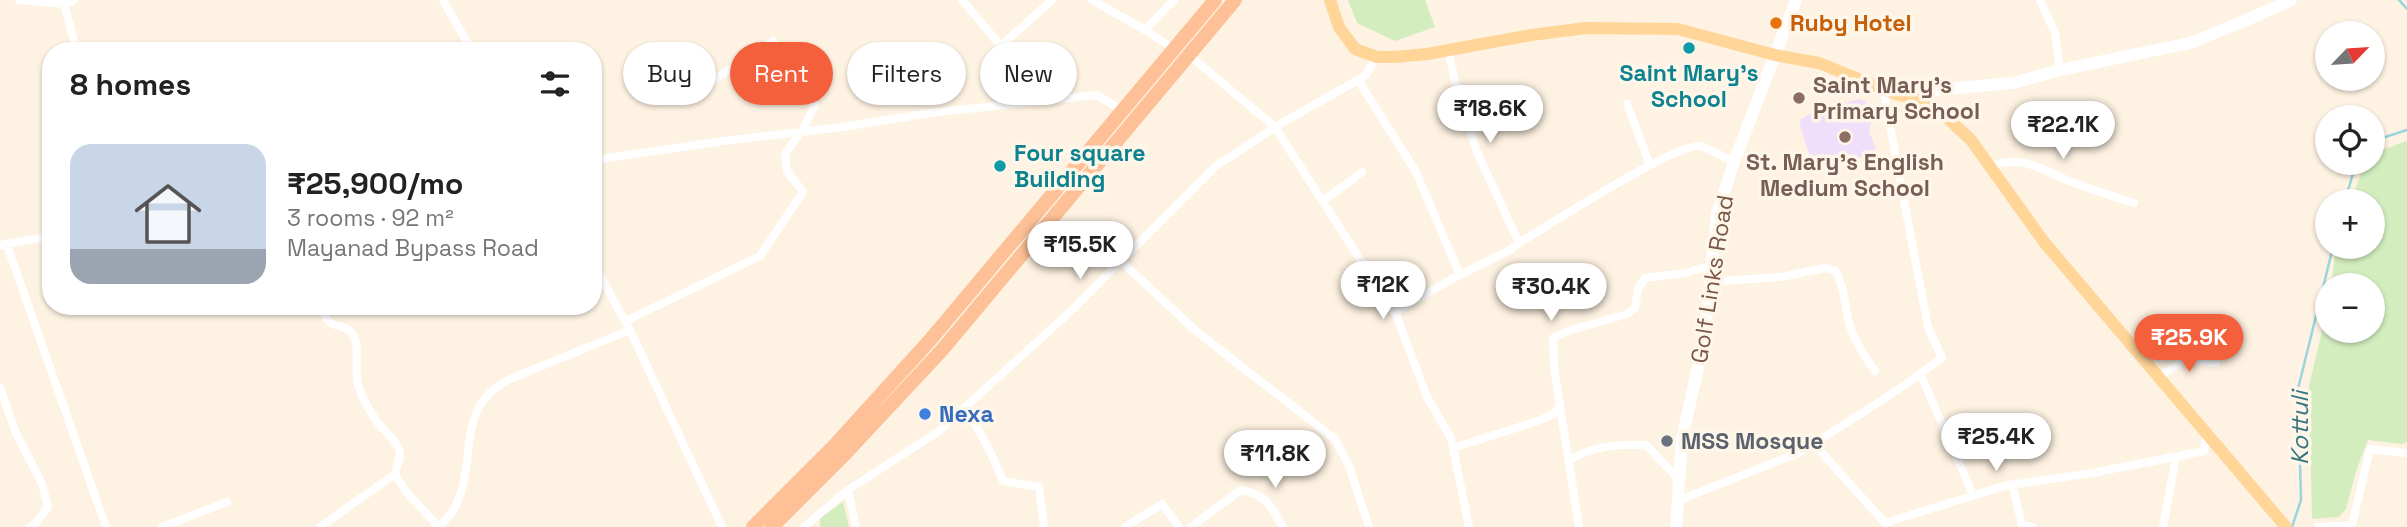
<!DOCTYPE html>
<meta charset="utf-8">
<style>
:root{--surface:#fff;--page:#f2f2f2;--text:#222;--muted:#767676;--line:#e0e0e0;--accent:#f45f3c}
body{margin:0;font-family:"Space Grotesk",sans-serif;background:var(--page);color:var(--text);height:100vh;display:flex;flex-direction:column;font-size:26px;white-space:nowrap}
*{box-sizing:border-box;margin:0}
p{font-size:23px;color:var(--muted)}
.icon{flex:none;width:38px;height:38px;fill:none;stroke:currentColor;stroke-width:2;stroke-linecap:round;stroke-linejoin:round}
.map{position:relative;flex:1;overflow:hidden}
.sheet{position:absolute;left:42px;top:42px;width:560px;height:273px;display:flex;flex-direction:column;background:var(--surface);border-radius:28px;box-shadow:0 2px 5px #0004}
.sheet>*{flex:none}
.top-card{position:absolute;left:623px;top:42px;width:665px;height:63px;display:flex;gap:14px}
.needle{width:46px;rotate:65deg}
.buttons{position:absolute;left:2315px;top:21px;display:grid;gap:14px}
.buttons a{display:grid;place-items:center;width:70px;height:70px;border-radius:50%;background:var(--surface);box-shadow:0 2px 5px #0004;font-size:35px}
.price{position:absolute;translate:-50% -60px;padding:0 16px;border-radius:24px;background:#fff;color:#222;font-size:23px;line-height:46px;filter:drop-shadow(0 2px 4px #0008)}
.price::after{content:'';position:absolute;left:50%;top:42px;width:21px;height:16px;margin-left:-10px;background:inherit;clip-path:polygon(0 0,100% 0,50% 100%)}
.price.current{background:var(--accent);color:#fff}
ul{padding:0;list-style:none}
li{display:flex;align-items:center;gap:21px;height:175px;padding:0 28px}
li+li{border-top:2px solid var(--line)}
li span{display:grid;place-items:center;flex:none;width:196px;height:140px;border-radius:21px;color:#555}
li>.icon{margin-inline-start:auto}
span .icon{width:84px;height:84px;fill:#fffc;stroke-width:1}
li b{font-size:30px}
h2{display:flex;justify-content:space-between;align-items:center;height:84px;padding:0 28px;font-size:30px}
.tag{padding:0 24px;border-radius:32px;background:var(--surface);box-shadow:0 2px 5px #0004;font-size:24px;line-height:63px}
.tag.current{background:var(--accent);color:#fff}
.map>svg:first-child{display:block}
</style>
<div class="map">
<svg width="2407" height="527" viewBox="0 0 2407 527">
<rect width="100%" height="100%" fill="#fef2e2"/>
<path fill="#f0dffb" d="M1859,99L1865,101L1868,108L1872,120L1869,131L1876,149L1856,159L1834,164L1822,173L1817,170L1807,148L1800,125L1801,119L1814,112Z"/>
<path fill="#d3edbf" d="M1348,0H1425L1435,27L1395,41L1357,23Z
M2407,141V442L2402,444L2368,440L2357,468L2346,509L2339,517L2312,519L2309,386L2327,310L2328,331H2373V285H2331L2336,247H2373V201H2351L2365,163H2373V153Z
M843,502L849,527H820V518Z"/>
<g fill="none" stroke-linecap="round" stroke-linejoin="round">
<path stroke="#9ad4dc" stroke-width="2.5" d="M2399,0L2407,9
M2373,141L2407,130
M2345,201L2356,163
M2292,527L2301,500L2298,389L2333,247"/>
<path stroke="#fff" stroke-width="8" d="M19,0L66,4L74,0
M63,0L77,51
M443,0L472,51
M962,0L1001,46L1052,0
M1092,0L1145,30L1174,49
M2040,0L2055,33L2060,70
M1145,30L1174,0
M1001,46L1012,60L1035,79L1047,101
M1448,50L1457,90L1477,152L1519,243
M1190,56L1275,127L1361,261L1382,300L1395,312L1427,397L1451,438L1469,527
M1358,80L1416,172L1460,275
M1627,104L1650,165
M593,160L724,141L843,127L930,113L1097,95L1123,111
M1989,166C2030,154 2042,172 2077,184C2096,191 2115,197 2134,203
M1323,201L1362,172
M0,245L51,236
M7,245L106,527
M1121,261L1197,332L1335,439L1349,466L1369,527
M593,263L630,330L722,527
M1710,282L1781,277L1825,268L1835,270C1845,287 1844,304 1849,323C1854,341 1864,356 1875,371
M322,306C328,336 345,318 354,337C360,348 354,370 358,385C362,398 370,412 378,423C384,432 399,442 400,453C400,460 396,468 395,474L406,492L439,527
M1395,312L1450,280L1510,250L1519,243C1548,226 1675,143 1700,146C1710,148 1724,158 1734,162
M626,321L760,256L803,192L787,171L785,154L802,131L815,105L773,41L680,102
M1920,373L1973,495
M2159,377L2185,359L2216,363
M0,388L16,433L42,484L48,507L36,523L30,527
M1560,406L1579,527
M965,407L989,449L1003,481L1039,487L1044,527
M1814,444L1885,523L2004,486L2092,473L2204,451L2207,432
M1453,448L1541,420L1553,414L1560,406L1554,368L1553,338L1568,331L1627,314L1635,308L1638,289L1645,278L1685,273L1712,265
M1569,460C1594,446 1617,444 1646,445L1679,479
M2012,484L2022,525L2032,527
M848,490L856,527
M1677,501L1801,452L1896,391L1942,358L1928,327L1883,89
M162,527L227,502
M320,527L395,474
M439,527C445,520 452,514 456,505C478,459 454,406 510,379L630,330
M804,527L848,490L939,431L1072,310L1216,166L1275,127L1365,76L1377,57
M1125,527L1162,504L1179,527
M1191,527L1241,490C1267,495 1270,505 1283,527
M2163,527L2176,457
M2318,527L2352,525L2370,449L2407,453"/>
<path stroke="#fff" stroke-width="12" d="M1923,91L2013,83L2060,70L2190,43L2249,19L2291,0
M1676,527L1682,439L1704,340L1717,214L1734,162L1796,0"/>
<path stroke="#ffd598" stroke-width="12" d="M1330,0L1339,27L1355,49L1377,57H1394L1427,54L1531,35L1586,28L1678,29L1775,55L1819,63L1896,94L1923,101L1943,114L1971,140L2044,242L2286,527"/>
<path stroke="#fec096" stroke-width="14" d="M753,527L835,445L931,339L1215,0
M772,527L844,455L942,350L1235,0"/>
</g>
<circle fill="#e8710a" stroke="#fff6ea" stroke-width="2.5" cx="1776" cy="23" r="7"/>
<g fill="#0f9aa8" stroke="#fff6ea" stroke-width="2.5">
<circle cx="1689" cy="48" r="7"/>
<circle cx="1000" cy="166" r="7"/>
</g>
<g fill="#8d6e63" stroke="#fff6ea" stroke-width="2.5">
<circle cx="1799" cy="98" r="7"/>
<circle cx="1845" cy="137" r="7"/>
</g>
<circle fill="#3f7fe0" stroke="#fff6ea" stroke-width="2.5" cx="925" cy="414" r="7"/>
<circle fill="#6b7280" stroke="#fff6ea" stroke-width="2.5" cx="1667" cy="441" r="7"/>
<g text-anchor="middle" stroke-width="7" stroke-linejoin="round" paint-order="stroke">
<g font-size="23" font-weight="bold" fill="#c56008" stroke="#fff6ea" text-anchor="start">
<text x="1790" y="31">Ruby Hotel</text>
</g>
<g font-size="23" font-weight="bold" fill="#0d838f" stroke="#fff6ea">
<text x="1689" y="81">Saint Mary's<tspan x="1689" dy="26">School</tspan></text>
<text x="1014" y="161" text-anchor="start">Four square<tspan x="1014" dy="26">Building</tspan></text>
</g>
<g font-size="23" font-weight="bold" fill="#785e54" stroke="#fff6ea" text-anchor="start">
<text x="1813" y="93">Saint Mary's<tspan x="1813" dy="26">Primary School</tspan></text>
<text x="1845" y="170" text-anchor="middle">St. Mary's English<tspan x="1845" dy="26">Medium School</tspan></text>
</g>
<g font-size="23" fill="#795646" stroke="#fff6ea">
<text transform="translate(1712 279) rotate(-81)" y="8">Golf Links Road</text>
</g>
<g font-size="23" font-weight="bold" fill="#366cbe" stroke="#fff6ea" text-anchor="start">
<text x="939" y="422">Nexa</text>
</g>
<g font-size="23" font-weight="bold" fill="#5b616d" stroke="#fff6ea" text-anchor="start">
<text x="1681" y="449">MSS Mosque</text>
</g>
<g font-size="24" font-style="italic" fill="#38767f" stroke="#fff6ea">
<text transform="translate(2300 428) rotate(-90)" y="8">Kottuli</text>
</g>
</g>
</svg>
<div class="buttons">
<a><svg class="needle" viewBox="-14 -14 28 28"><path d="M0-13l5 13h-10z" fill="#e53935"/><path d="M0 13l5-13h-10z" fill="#767676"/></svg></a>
<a><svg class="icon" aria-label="locate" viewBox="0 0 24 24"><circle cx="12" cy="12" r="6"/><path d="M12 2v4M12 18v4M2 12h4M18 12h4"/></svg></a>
<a>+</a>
<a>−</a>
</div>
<b class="price" style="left:1490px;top:145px">₹18.6K</b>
<b class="price" style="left:2063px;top:161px">₹22.1K</b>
<b class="price" style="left:1080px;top:281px">₹15.5K</b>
<b class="price" style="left:1383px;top:321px">₹12K</b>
<b class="price" style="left:1551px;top:323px">₹30.4K</b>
<b class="price current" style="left:2189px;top:374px">₹25.9K</b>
<b class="price" style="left:1996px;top:473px">₹25.4K</b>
<b class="price" style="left:1275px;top:490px">₹11.8K</b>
<div class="top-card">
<a class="tag">Buy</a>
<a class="tag current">Rent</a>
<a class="tag">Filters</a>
<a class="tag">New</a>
</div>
<section class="sheet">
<h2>8 homes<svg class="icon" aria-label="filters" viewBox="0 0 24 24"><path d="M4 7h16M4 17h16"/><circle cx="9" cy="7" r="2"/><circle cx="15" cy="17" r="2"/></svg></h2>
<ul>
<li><span style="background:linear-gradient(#c9d6e8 75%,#9aa5b1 0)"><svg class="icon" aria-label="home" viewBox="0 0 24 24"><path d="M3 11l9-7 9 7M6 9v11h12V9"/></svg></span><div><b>₹25,900/mo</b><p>3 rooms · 92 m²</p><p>Mayanad Bypass Road</p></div></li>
</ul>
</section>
</div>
